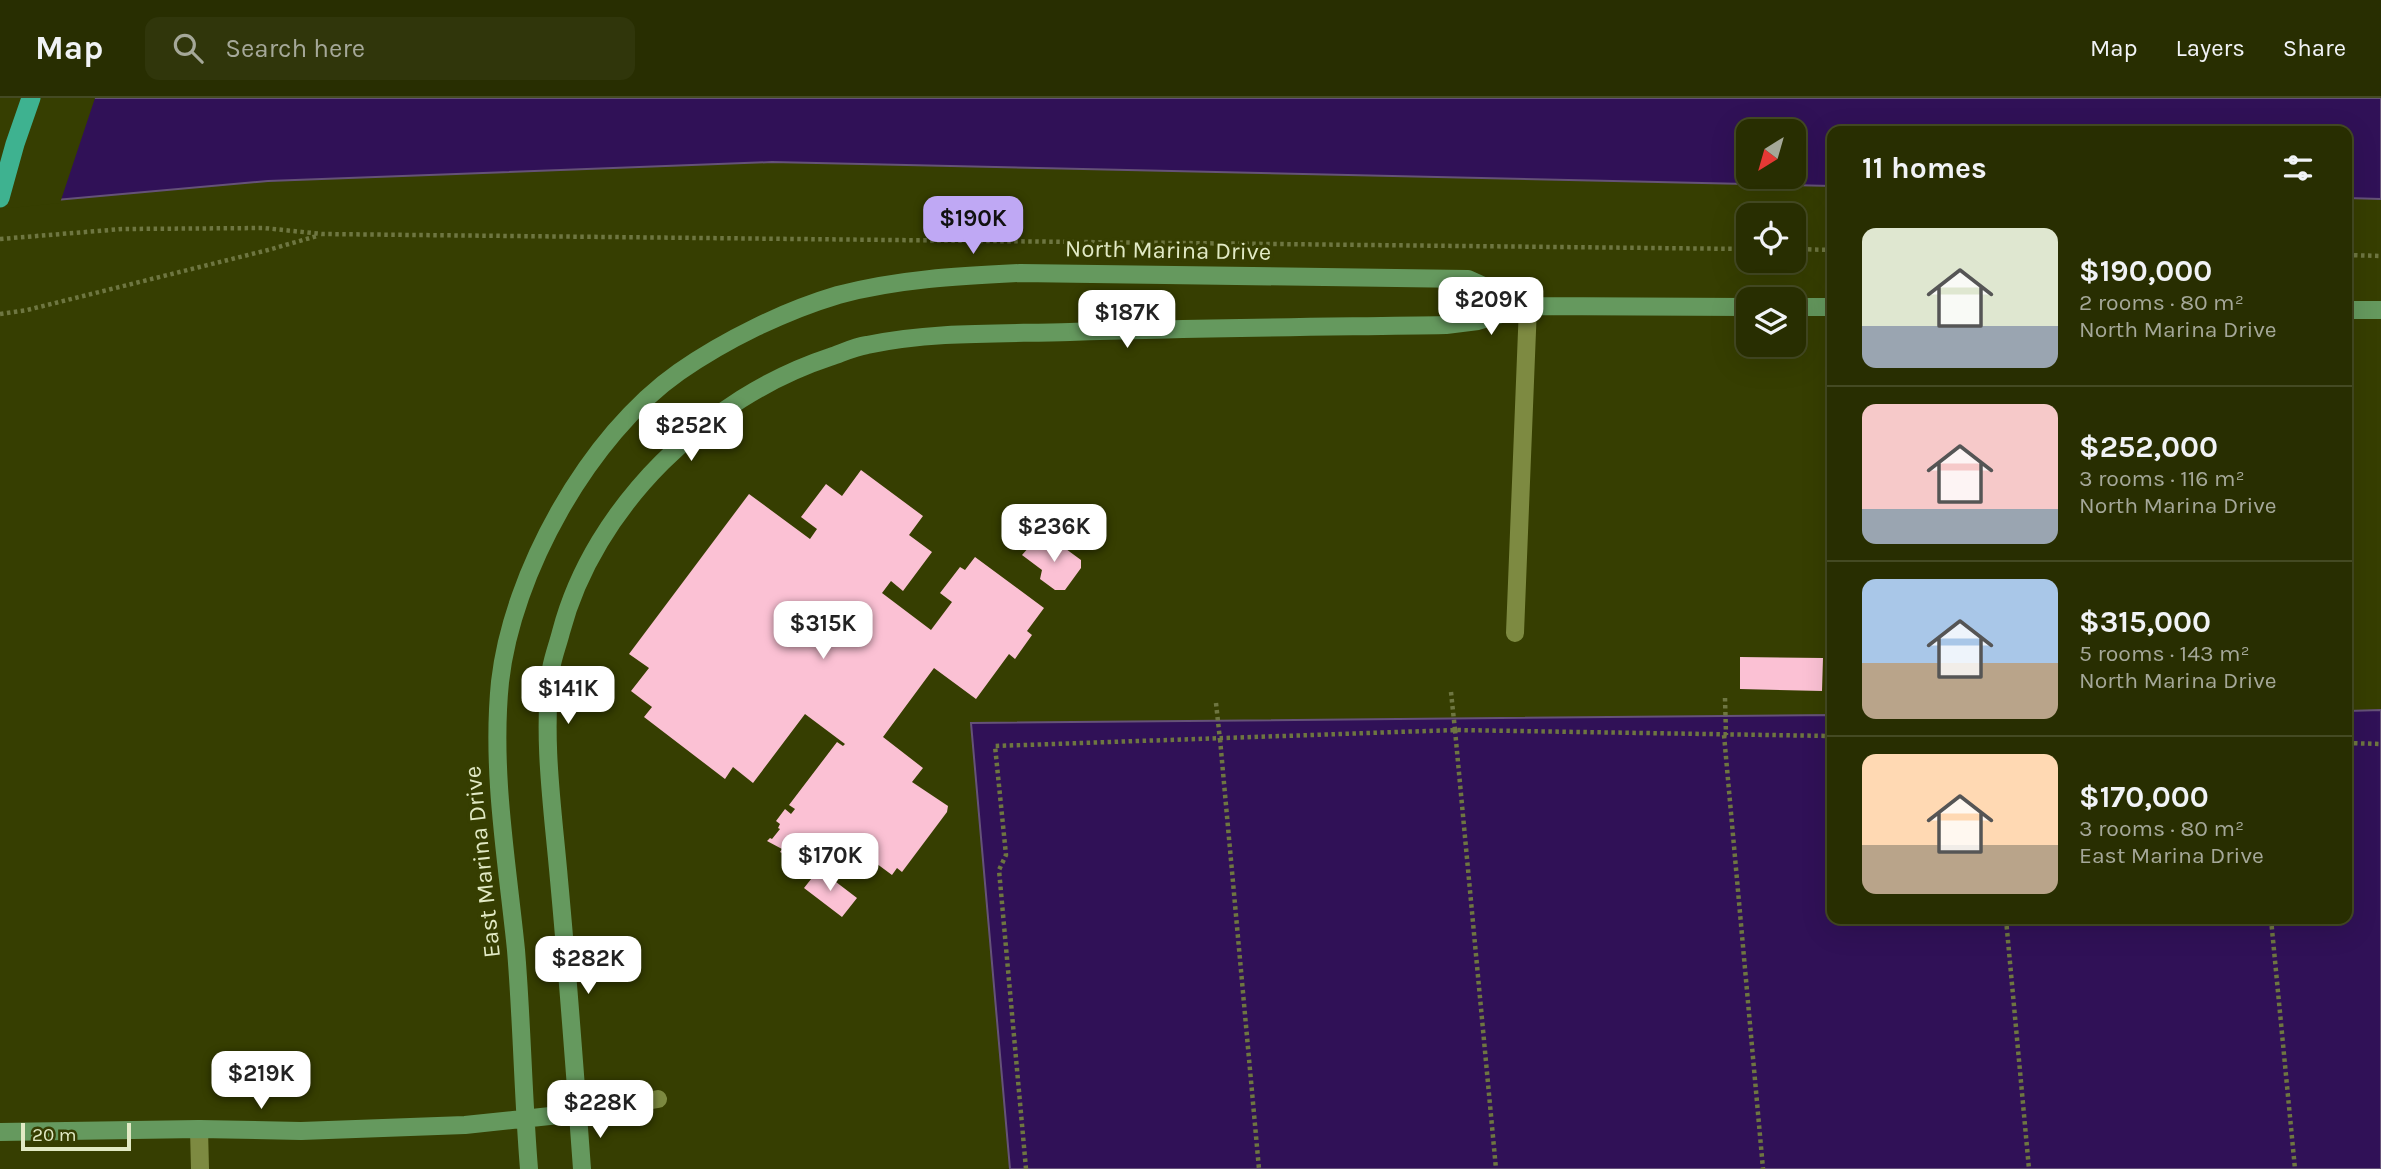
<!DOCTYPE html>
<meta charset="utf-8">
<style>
:root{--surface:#282e01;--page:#30360b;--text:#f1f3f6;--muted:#a5a899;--line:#444a23;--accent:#bfa8f4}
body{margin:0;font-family:Karla,sans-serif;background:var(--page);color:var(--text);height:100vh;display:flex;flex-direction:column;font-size:26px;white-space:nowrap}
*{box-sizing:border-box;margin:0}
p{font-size:23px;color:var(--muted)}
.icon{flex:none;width:38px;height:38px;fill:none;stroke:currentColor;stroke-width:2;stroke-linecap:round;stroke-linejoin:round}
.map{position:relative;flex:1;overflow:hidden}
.side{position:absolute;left:1827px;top:28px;width:525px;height:798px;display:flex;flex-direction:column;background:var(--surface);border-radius:14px;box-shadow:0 7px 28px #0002,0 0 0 2px var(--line)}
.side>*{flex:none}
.needle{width:46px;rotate:217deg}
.fabs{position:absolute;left:1736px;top:21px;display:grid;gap:14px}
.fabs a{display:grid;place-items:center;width:70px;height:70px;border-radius:14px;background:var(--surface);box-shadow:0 7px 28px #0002,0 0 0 2px var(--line);font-size:35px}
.scale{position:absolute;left:21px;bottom:18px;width:110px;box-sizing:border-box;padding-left:7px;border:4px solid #e2eac5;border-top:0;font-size:19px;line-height:24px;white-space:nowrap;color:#e2eac5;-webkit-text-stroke:5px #363e01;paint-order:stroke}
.price{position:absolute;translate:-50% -60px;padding:0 16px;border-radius:14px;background:#fff;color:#222;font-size:23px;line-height:46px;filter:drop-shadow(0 2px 4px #0008)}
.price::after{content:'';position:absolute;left:50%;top:42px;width:21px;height:16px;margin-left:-10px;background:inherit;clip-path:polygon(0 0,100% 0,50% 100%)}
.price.current{background:var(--accent);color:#111}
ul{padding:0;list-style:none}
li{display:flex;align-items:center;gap:21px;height:175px;padding:0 35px}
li+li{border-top:2px solid var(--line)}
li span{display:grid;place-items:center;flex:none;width:196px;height:140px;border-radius:14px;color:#555}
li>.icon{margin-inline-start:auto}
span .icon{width:84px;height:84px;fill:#fffc;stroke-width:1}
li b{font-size:30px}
h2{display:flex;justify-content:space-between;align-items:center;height:84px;padding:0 35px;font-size:30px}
header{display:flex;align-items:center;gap:42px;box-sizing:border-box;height:98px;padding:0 35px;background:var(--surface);border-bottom:2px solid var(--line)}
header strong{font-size:33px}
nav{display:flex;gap:38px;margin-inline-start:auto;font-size:24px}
.search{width:490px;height:63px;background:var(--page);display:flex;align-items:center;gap:18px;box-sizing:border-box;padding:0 24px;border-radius:14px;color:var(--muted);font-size:26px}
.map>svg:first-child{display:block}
</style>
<header>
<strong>Map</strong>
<div class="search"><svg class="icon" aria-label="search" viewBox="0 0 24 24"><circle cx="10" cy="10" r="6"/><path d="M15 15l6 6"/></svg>Search here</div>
<nav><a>Map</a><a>Layers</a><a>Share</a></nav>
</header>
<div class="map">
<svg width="2381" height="1071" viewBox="0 0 2381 1071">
<rect width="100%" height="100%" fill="#363e01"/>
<path fill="#301157" stroke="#655278" stroke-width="2" fill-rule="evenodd" d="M0,0H2381V101L2347,100V33H1832V88L772,64L268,83L0,107ZM1748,33H1794V79H1748Z
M2381,612V1071H1010L971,625L1832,617V821H2347V613Z"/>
<path fill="#363e01" d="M0,0H95L60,105L0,111Z"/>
<path fill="#fbc1d4" d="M861,372L923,418L909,437L932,454L903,493L891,483L882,495L931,532L952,504L940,495L960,469L965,472L975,459L1044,510L1027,533L1032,537L1015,561L1009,556L976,601L934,570L883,639L923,670L912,684L948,708L947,714L902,774L897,770L892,777L865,757L859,765L826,740L809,762L789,746L784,756L780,754L782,751L767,743L770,740L772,741L780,731L778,730L780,726L776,723L785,711L791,716L795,711L789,707L837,644L843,648L845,646L805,616L753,685L733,669L725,681L644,619L652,609L631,593L649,570L629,556L749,396L810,441L817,431L801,419L826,386L842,398Z
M1038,439L1057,453L1060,450L1066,451L1081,462V470L1065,492H1055L1040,481L1042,472L1022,457Z
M1740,559L1823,560L1822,593L1740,591Z
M819,771L857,800L842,819L804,790Z"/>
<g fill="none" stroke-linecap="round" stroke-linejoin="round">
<path stroke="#6e7641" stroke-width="4.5" stroke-dasharray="3.5 3.5" stroke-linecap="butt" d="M0,141L122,131L264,130L322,136L1748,151
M1794,151L1832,152
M2347,157L2381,158
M0,216L27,212L268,152L317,138
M1451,594L1455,632
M1725,600L1726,637
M1216,605L1220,642
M1455,632L1496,1071
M1724,637L1763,1071
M1220,641L1259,1071
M2347,645L2381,646
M2006,821L2029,1071
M2271,821L2295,1071
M1026,1071L999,772L1006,757L995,648L1455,632L1832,638"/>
<path stroke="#7d8a41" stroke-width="18" d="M1515,535L1528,208
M578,1015L658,1001
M199,1031L200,1071"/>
<path stroke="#65995e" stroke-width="18" d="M1794,209H1832
M2347,212H2381
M0,1034L199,1031L301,1033L465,1027L578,1015
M529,1071C523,998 522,925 516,852C507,763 491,673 500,584C512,475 589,337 679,274C725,242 784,213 838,197C898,181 958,178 1020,175L1468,181L1528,208
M582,1071C575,975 568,878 559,782C553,712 542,642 551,571C553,559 558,546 561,534C594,408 708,299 830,259C842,255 854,249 867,247C933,233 1003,236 1070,234C1195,230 1320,229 1446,227L1478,223L1528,208L1748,209"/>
<path stroke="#3eb290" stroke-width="19" d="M0,100L15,46L31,0"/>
</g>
<g text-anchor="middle" stroke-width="7" stroke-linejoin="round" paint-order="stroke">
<g font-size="24" fill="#e2eac5" stroke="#363e01">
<text transform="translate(1168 152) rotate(1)" y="8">North Marina Drive</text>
<text transform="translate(482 764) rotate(-96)" y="8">East Marina Drive</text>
</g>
</g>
</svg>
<div class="fabs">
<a><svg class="needle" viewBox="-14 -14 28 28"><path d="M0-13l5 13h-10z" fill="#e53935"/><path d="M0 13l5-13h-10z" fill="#a5a899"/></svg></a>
<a><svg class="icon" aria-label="locate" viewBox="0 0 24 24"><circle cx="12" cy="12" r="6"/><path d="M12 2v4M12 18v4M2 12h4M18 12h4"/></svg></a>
<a><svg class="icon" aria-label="layers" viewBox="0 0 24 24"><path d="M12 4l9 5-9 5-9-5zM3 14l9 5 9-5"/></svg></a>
</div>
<div class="scale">20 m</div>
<b class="price current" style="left:973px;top:158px">$190K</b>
<b class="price" style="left:1491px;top:239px">$209K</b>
<b class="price" style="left:1127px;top:252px">$187K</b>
<b class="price" style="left:691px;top:365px">$252K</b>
<b class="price" style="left:1054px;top:466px">$236K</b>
<b class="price" style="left:823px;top:563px">$315K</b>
<b class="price" style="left:568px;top:628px">$141K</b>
<b class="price" style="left:830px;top:795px">$170K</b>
<b class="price" style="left:588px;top:898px">$282K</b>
<b class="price" style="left:261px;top:1013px">$219K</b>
<b class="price" style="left:600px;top:1042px">$228K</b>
<section class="side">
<h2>11 homes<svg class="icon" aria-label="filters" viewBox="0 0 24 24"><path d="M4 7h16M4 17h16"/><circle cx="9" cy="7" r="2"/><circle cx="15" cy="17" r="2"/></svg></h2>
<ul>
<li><span style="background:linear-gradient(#dfe7d0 70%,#9aa5b1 0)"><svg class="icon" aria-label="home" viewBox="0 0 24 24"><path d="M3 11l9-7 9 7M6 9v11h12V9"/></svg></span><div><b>$190,000</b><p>2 rooms · 80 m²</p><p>North Marina Drive</p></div></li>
<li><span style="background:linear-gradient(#f6c9c9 75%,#9aa5b1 0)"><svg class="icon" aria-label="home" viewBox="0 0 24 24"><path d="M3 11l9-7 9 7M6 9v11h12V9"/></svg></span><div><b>$252,000</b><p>3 rooms · 116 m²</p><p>North Marina Drive</p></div></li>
<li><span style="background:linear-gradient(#a9c7e8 60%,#b9a48a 0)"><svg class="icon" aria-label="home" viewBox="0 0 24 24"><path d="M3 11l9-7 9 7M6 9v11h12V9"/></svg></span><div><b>$315,000</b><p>5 rooms · 143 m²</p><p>North Marina Drive</p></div></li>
<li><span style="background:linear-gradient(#ffd9b3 65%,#b9a48a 0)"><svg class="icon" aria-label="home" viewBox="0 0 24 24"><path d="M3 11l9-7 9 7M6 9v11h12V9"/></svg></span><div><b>$170,000</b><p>3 rooms · 80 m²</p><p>East Marina Drive</p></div></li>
</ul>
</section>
</div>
